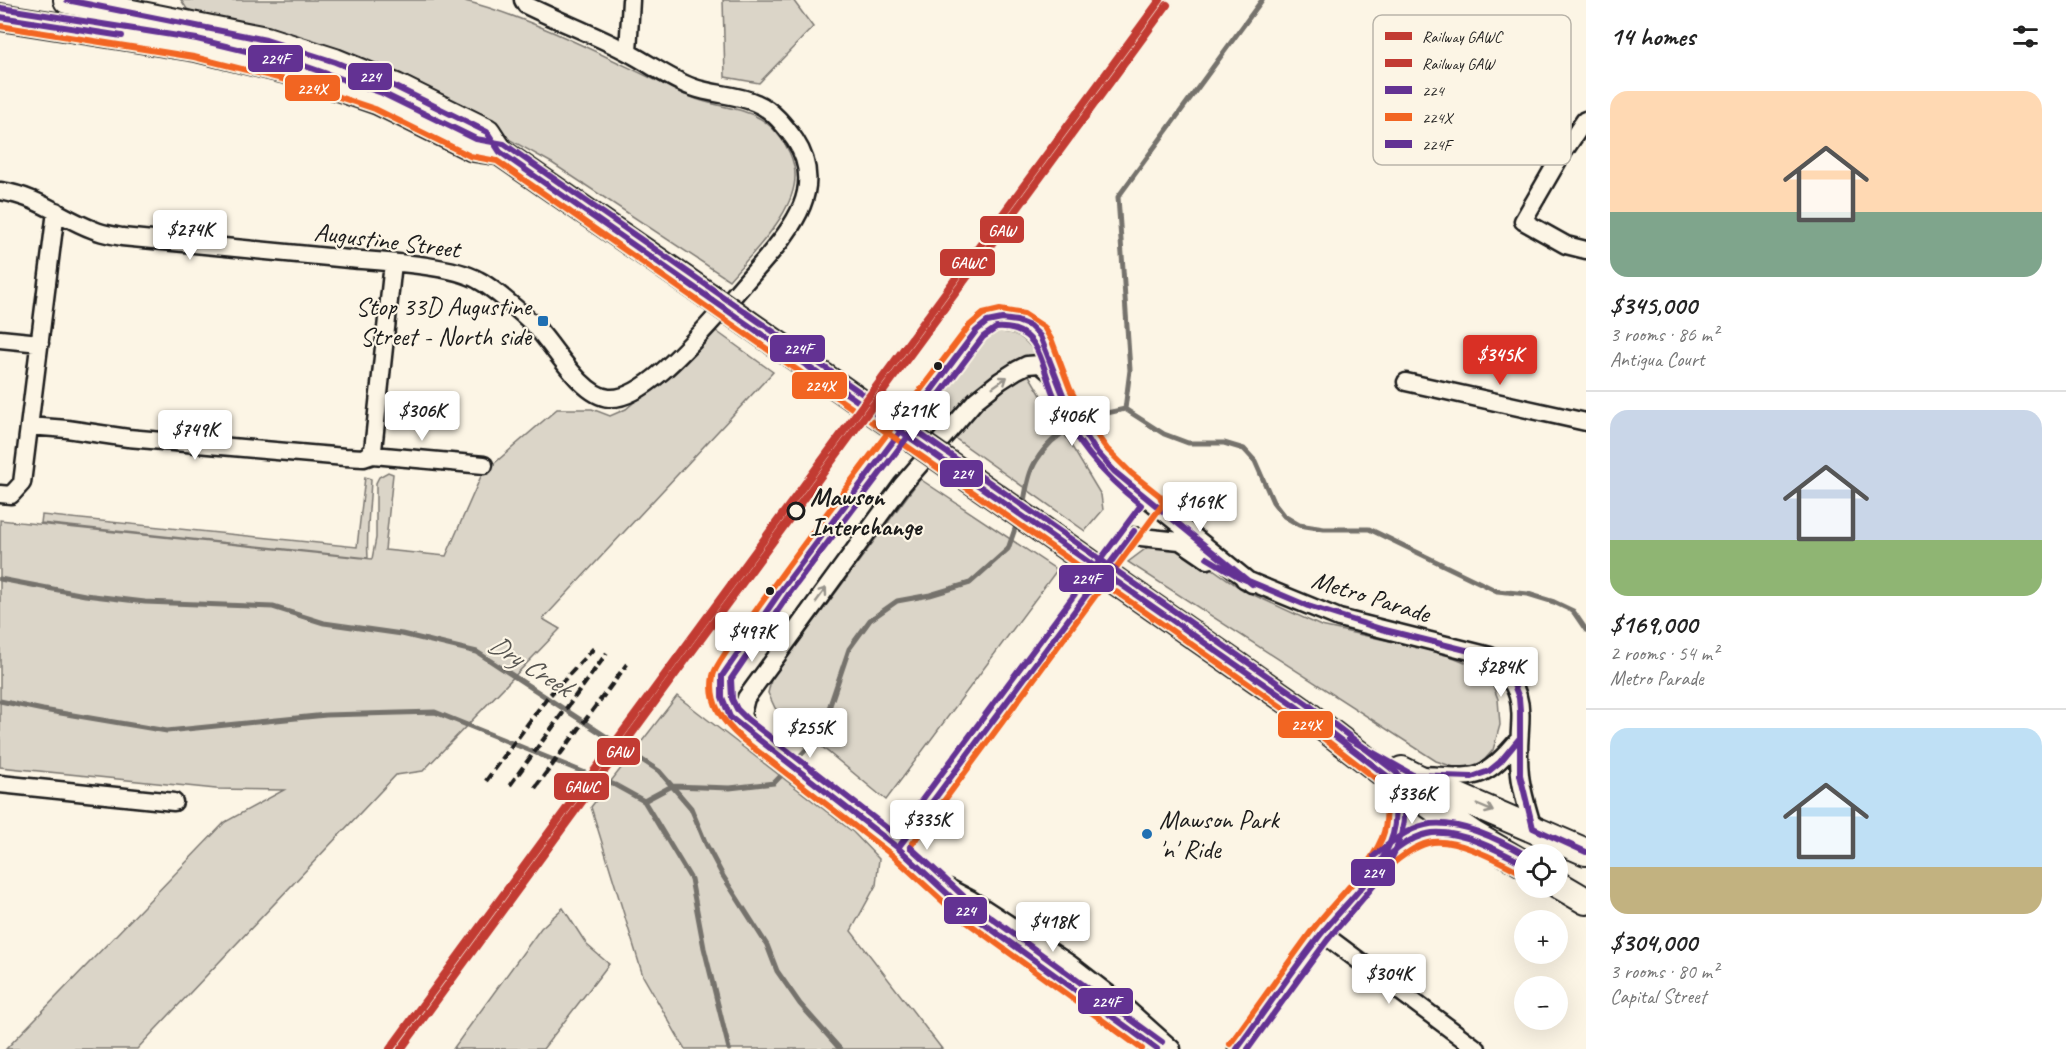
<!DOCTYPE html>
<meta charset="utf-8">
<style>
:root{--surface:#fff;--page:#f6f6f6;--text:#222;--muted:#767676;--line:#e0e0e0;--accent:#d93025}
body{margin:0;font-family:Caveat,sans-serif;background:var(--page);color:var(--text);height:100vh;display:flex;flex-direction:column;font-size:22px;white-space:nowrap}
*{box-sizing:border-box;margin:0}
p{font-size:20px;color:var(--muted)}
.icon{flex:none;width:33px;height:33px;fill:none;stroke:currentColor;stroke-width:2;stroke-linecap:round;stroke-linejoin:round}
.map{position:relative;flex:1;overflow:hidden}
.details{display:flex;flex-direction:column;background:var(--surface);width:480px}
.details>*{flex:none}
.controls{position:absolute;left:1514px;top:844px;display:grid;gap:12px}
.controls a{display:grid;place-items:center;width:54px;height:54px;border-radius:50%;background:var(--surface);box-shadow:0 6px 24px #0002;font-size:30px}
.price{position:absolute;translate:-50% -51px;padding:0 14px;border-radius:6px;background:#fff;color:#222;font-size:20px;line-height:39px;filter:drop-shadow(0 2px 3px #0008)}
.price::after{content:'';position:absolute;left:50%;top:36px;width:18px;height:14px;margin-left:-9px;background:inherit;clip-path:polygon(0 0,100% 0,50% 100%)}
.price.current{background:var(--accent);color:#fff}
ul{padding:0;list-style:none}
li{display:grid;align-content:center;gap:12px;height:318px;padding:0 24px}
li+li{border-top:2px solid var(--line)}
li span{display:grid;place-items:center;height:186px;border-radius:18px;color:#555}
li>.icon{margin-inline-start:auto}
span .icon{width:108px;height:108px;fill:#fffc;stroke-width:1}
li b{font-size:26px}
h2{display:flex;justify-content:space-between;align-items:center;height:72px;padding:0 24px;font-size:26px}
main{display:flex;flex:1;min-height:0}
.map>svg:first-child{display:block}
</style>
<main>
<div class="map">
<svg width="1586" height="1049" viewBox="0 0 1586 1049">
<rect width="100%" height="100%" fill="#fcf5e5"/>
<filter id="ink" filterUnits="userSpaceOnUse"><feTurbulence type="fractalNoise" baseFrequency=".0167" numOctaves="2"/><feDisplacementMap in="SourceGraphic" scale="12" xChannelSelector="R" yChannelSelector="G"/><feConvolveMatrix kernelMatrix="1 2 1 2 8 2 1 2 1" color-interpolation-filters="sRGB"/></filter>
<g filter="url(#ink)">
<path fill="#dbd5c8" stroke="#7c7872" stroke-width="1.5" d="M181,0H461C539,19 618,64 691,97C714,107 739,106 761,119C776,128 790,148 794,166C803,206 753,252 729,280L552,163L422,91L216,21L187,9Z
M723,0H793L813,27L759,83L725,77Z
M716,331L773,372L543,619L560,629L423,771L396,775L137,1049H6L225,822L284,790L216,789L0,767V520L372,559L376,538V483L379,477L388,472L393,474L385,550L446,556L482,474L557,409H592L610,416L626,409Z
M996,332C1018,332 1023,337 1036,353L1001,374L939,433L921,420L981,340Z
M1027,372L1101,495L1103,510L1085,531L952,436L987,396Z
M365,477L371,479C370,506 366,530 368,558L41,523L42,515L357,547Z
M920,479L1057,570L886,800L775,708L768,693L771,680Z
M1148,547H1172L1190,553L1243,590L1321,626L1440,652L1465,662L1490,678L1498,699L1500,725L1493,750L1480,765L1457,768L1436,761L1128,562Z
M677,696L853,832L879,859L876,885L851,931L942,1049H685L643,976L591,807Z
M563,908L587,945L609,964L543,1049H453L541,928Z"/>
<g fill="none" stroke-linecap="round" stroke-linejoin="round">
<path stroke="#75726c" stroke-width="5" d="M1125,409L1130,370L1118,197L1262,0
M1023,506C1026,492 1028,473 1036,461C1056,428 1089,416 1125,409L1164,434L1188,443H1224L1244,449L1255,461L1273,502L1284,516L1299,525L1324,529H1369L1497,591L1528,594L1554,602L1573,611L1586,630
M0,579L85,595L145,602L273,607L324,623L402,634L477,652L659,771L691,808L706,844L723,876L767,945L777,971L800,1004L840,1049
M0,701L43,710L167,731L326,715L435,712L615,785L644,801L691,879L704,948L729,1049
M644,801L672,786L730,788L774,783L820,735L849,649L870,620L897,601L930,595L970,583L1008,549L1018,520"/>
<defs>
<path id="street" d="M628,52L631,0
M1585,120L1560,157L1523,221L1566,245L1586,250
M0,191C40,197 59,217 94,230C103,234 113,235 122,237C197,244 273,252 349,259C382,262 450,264 478,280C492,287 523,314 534,325C554,345 581,396 609,398C644,401 697,337 720,312C734,295 748,279 763,262C793,227 826,187 795,140C785,126 773,110 756,103C737,94 713,95 692,87C670,79 650,64 629,53C596,35 560,22 526,5L523,0
M0,339L40,343
M1406,382L1586,422
M29,426L67,429L128,438L345,457L364,458L373,455L484,465
M364,458L373,450L393,263
M0,494L11,495L22,483L56,211
M1131,536L1180,541L1208,560
M1244,579L1339,618L1490,656C1537,700 1514,720 1520,775C1522,793 1528,811 1533,828
M748,731L742,714L746,698L902,485L976,400L1000,381L1017,370L1027,365L1040,364L1054,376
M1421,775C1475,777 1482,784 1519,739
M0,784L174,802
M1384,859C1412,838 1432,822 1467,838
M949,888L970,899L1070,964L1124,1006L1172,1049
M1322,933L1477,1049
M1157,1049L965,910L898,848L730,717C722,702 720,692 722,676L782,589L976,331L987,322L1002,319L1017,321L1030,326L1040,336L1069,410L1095,450L1115,472L1252,584
M1237,1049C1265,1011 1293,971 1321,934C1344,904 1375,877 1390,842C1399,822 1396,799 1391,779"/>
<path id="primary" d="M67,0L266,40L335,62L396,87L487,132L500,152L707,295
M0,17L196,48L297,73L378,101L473,148L500,152
M1140,598L1301,710L1391,779L1474,835L1524,864
M1402,770L1447,792L1586,852
M1557,884L1586,901"/>
</defs>
<use href="#street" stroke="#1c1c1c" stroke-width="21"/>
<use href="#primary" stroke="#1c1c1c" stroke-width="30"/>
<use href="#street" stroke="#fcf5e5" stroke-width="16"/>
<use href="#primary" stroke="#fcf5e5" stroke-width="26"/>
<path stroke="#1c1c1c" stroke-width="4.5" stroke-dasharray="9 4.5" stroke-linecap="butt" d="M486,781L547,698L595,647
M510,785L607,653
M535,788L627,664"/>
<defs>
<path id="primary-bridge" d="M707,295L1140,598"/>
</defs>
<use href="#primary-bridge" stroke="#1c1c1c" stroke-width="30" stroke-linecap="butt"/>
<use href="#primary-bridge" stroke="#fcf5e5" stroke-width="26"/>
<defs>
<path id="bus-1" d="M67,0L266,40L335,62L396,87L487,132L500,152L1301,710L1391,779C1395,797 1398,816 1393,834C1382,873 1346,902 1321,934C1292,971 1265,1011 1237,1049
M0,17L122,36
M1207,558L1239,577L1308,606L1381,629L1490,656L1505,671L1514,685L1519,698L1520,711V775L1533,828L1586,852
M1349,739L1413,775L1472,777L1489,771L1500,762L1519,739
M898,848L1134,531
M1379,863C1393,852 1409,838 1427,834C1455,827 1500,851 1524,864
M1157,1049L965,910L898,848L730,717L722,697V676L782,589L976,331L987,322L1002,319L1017,321L1030,326L1040,336L1069,410L1095,450L1115,472L1252,584"/>
<path id="bus-2" d="M0,26L194,57L294,82L375,109L470,156L497,161L1296,717L1383,784C1387,802 1389,821 1382,838C1367,873 1336,899 1313,929C1285,967 1258,1006 1230,1044
M910,847L1163,504L1160,496L1131,473L1107,449L1087,421L1070,389L1052,341L1044,327L1024,314L1000,310L983,314L969,326C896,423 820,519 750,619C742,631 715,664 713,676C708,703 723,722 742,739L892,855L960,917L1142,1049
M1384,870C1398,860 1412,847 1428,843C1453,836 1497,860 1520,872"/>
<path id="bus-3" d="M1,8L197,39L299,64L382,93L476,139L504,144L1306,703L1396,772C1402,779 1403,789 1404,798C1411,859 1360,898 1326,942C1300,977 1274,1013 1248,1049
M996,328C1008,327 1021,330 1030,339C1042,351 1047,382 1055,398C1074,442 1104,476 1141,505L896,835L747,719L737,709L732,699L731,679L789,594L983,337Z
M910,847L971,903L1162,1042
M1374,856C1389,844 1406,829 1425,825C1456,818 1500,840 1526,855"/>
</defs>
<use href="#bus-1" stroke="#fcf5e5" stroke-width="10"/>
<use href="#bus-2" stroke="#fcf5e5" stroke-width="10"/>
<use href="#bus-3" stroke="#fcf5e5" stroke-width="10"/>
<use href="#bus-1" stroke="#633293" stroke-width="6"/>
<use href="#bus-2" stroke="#f26522" stroke-width="6"/>
<use href="#bus-3" stroke="#633293" stroke-width="6"/>
<defs>
<path id="rail-1" d="M390,1049C645,698 904,350 1160,0"/>
<path id="rail-2" d="M401,1049C655,700 912,354 1167,5"/>
</defs>
<use href="#rail-1" stroke="#fcf5e5" stroke-width="12"/>
<use href="#rail-2" stroke="#fcf5e5" stroke-width="12"/>
<use href="#rail-1" stroke="#c23b33" stroke-width="8"/>
<use href="#rail-2" stroke="#c23b33" stroke-width="8"/>
</g>
<defs><path id="oneway-shaft" d="M-6 0H5M1.5-3L5.5 0L1.5 3" fill="none" stroke-width="1.6" stroke-linecap="round" stroke-linejoin="round" transform="scale(1.5)"/></defs>
<g stroke="#97938b">
<use href="#oneway-shaft" transform="translate(1000 382) rotate(-35)"/>
<use href="#oneway-shaft" transform="translate(821 595) rotate(-54)"/>
<use href="#oneway-shaft" transform="translate(1485 808) rotate(23)"/>
</g>
</g>
<g fill="#1f6fb2" stroke="#fcf5e5" stroke-width="2">
<rect x="537" y="315" width="12" height="12" rx="3"/>
<circle cx="1147" cy="834" r="6"/>
</g>
<g fill="#1c1c1c" stroke="#fcf5e5" stroke-width="2">
<circle cx="938" cy="366" r="5"/>
<circle cx="770" cy="591" r="5"/>
</g>
<circle fill="#fcf5e5" stroke="#1c1c1c" stroke-width="3" cx="796" cy="511" r="8"/>
<g text-anchor="middle" stroke-width="4.5" stroke-linejoin="round" paint-order="stroke">
<g font-size="26" fill="#1c1c1c" stroke="#fcf5e5">
<text transform="translate(387 240) rotate(7)" y="9">Augustine Street</text>
<text transform="translate(1371 596) rotate(17)" y="9">Metro Parade</text>
</g>
<g font-size="26" fill="#1c1c1c" stroke="#fcf5e5" text-anchor="end">
<text x="531" y="315">Stop 33D Augustine<tspan x="531" dy="30">Street - North side</tspan></text>
<text x="1159" y="828" text-anchor="start">Mawson Park<tspan x="1159" dy="30">'n' Ride</tspan></text>
</g>
<g font-size="26" font-weight="bold" fill="#1c1c1c" stroke="#fcf5e5" text-anchor="start">
<text x="810" y="505">Mawson<tspan x="810" dy="30">Interchange</tspan></text>
</g>
<g font-size="27" font-style="italic" fill="#575551" stroke="#fcf5e5">
<text transform="translate(530 665) rotate(32)" y="9">Dry Creek</text>
</g>
</g>
<rect x="1373" y="15" width="198" height="150" rx="9" fill="#fcf5e5" stroke="#b9b4a9" stroke-width="1.5"/>
<rect x="1385" y="32" width="27" height="8" fill="#c23b33"/>
<rect x="1385" y="59" width="27" height="8" fill="#c23b33"/>
<rect x="1385" y="86" width="27" height="8" fill="#633293"/>
<rect x="1385" y="113" width="27" height="8" fill="#f26522"/>
<rect x="1385" y="140" width="27" height="8" fill="#633293"/>
<g font-size="16" fill="#1c1c1c">
<text x="1422" y="42">Railway GAWC</text>
<text x="1422" y="69">Railway GAW</text>
<text x="1422" y="96">224</text>
<text x="1422" y="123">224X</text>
<text x="1422" y="150">224F</text>
</g>
<g stroke="#fcf5e5" stroke-width="2">
<rect x="247" y="44" width="57" height="29" rx="6" fill="#633293"/>
<rect x="347" y="62" width="46" height="29" rx="6" fill="#633293"/>
<rect x="284" y="74" width="57" height="28" rx="6" fill="#f26522"/>
<rect x="979" y="215" width="46" height="29" rx="6" fill="#c23b33"/>
<rect x="939" y="248" width="57" height="29" rx="6" fill="#c23b33"/>
<rect x="769" y="334" width="57" height="29" rx="6" fill="#633293"/>
<rect x="791" y="371" width="57" height="29" rx="6" fill="#f26522"/>
<rect x="939" y="459" width="45" height="29" rx="6" fill="#633293"/>
<rect x="1058" y="564" width="57" height="29" rx="6" fill="#633293"/>
<rect x="1277" y="710" width="57" height="29" rx="6" fill="#f26522"/>
<rect x="596" y="737" width="45" height="29" rx="6" fill="#c23b33"/>
<rect x="553" y="772" width="57" height="29" rx="6" fill="#c23b33"/>
<rect x="1350" y="858" width="46" height="29" rx="6" fill="#633293"/>
<rect x="943" y="896" width="45" height="29" rx="6" fill="#633293"/>
<rect x="1077" y="987" width="57" height="28" rx="6" fill="#633293"/>
</g>
<g font-size="16" text-anchor="middle" font-weight="bold" fill="#fff">
<text x="275" y="64">224F</text>
<text x="370" y="82">224</text>
<text x="312" y="94">224X</text>
<text x="1002" y="236">GAW</text>
<text x="968" y="268">GAWC</text>
<text x="798" y="354">224F</text>
<text x="820" y="391">224X</text>
<text x="962" y="479">224</text>
<text x="1086" y="584">224F</text>
<text x="1306" y="730">224X</text>
<text x="619" y="757">GAW</text>
<text x="582" y="792">GAWC</text>
<text x="1373" y="878">224</text>
<text x="965" y="916">224</text>
<text x="1106" y="1007">224F</text>
</g>
</svg>
<div class="controls">
<a><svg class="icon" aria-label="locate" viewBox="0 0 24 24"><circle cx="12" cy="12" r="6"/><path d="M12 2v4M12 18v4M2 12h4M18 12h4"/></svg></a>
<a>+</a>
<a>−</a>
</div>
<b class="price" style="left:190px;top:261px">$274K</b>
<b class="price current" style="left:1500px;top:386px">$345K</b>
<b class="price" style="left:422px;top:442px">$306K</b>
<b class="price" style="left:913px;top:442px">$211K</b>
<b class="price" style="left:1072px;top:447px">$406K</b>
<b class="price" style="left:195px;top:461px">$749K</b>
<b class="price" style="left:1200px;top:533px">$169K</b>
<b class="price" style="left:752px;top:663px">$497K</b>
<b class="price" style="left:1501px;top:698px">$284K</b>
<b class="price" style="left:810px;top:759px">$255K</b>
<b class="price" style="left:1412px;top:825px">$336K</b>
<b class="price" style="left:927px;top:851px">$335K</b>
<b class="price" style="left:1053px;top:953px">$418K</b>
<b class="price" style="left:1389px;top:1005px">$304K</b>
</div>
<section class="details">
<h2>14 homes<svg class="icon" aria-label="filters" viewBox="0 0 24 24"><path d="M4 7h16M4 17h16"/><circle cx="9" cy="7" r="2"/><circle cx="15" cy="17" r="2"/></svg></h2>
<ul>
<li><span style="background:linear-gradient(#ffd9b3 65%,#7fa58c 0)"><svg class="icon" aria-label="home" viewBox="0 0 24 24"><path d="M3 11l9-7 9 7M6 9v11h12V9"/></svg></span><div><b>$345,000</b><p>3 rooms · 86 m²</p><p>Antigua Court</p></div></li>
<li><span style="background:linear-gradient(#c9d6e8 70%,#8fb573 0)"><svg class="icon" aria-label="home" viewBox="0 0 24 24"><path d="M3 11l9-7 9 7M6 9v11h12V9"/></svg></span><div><b>$169,000</b><p>2 rooms · 54 m²</p><p>Metro Parade</p></div></li>
<li><span style="background:linear-gradient(#bfe0f5 75%,#c2b280 0)"><svg class="icon" aria-label="home" viewBox="0 0 24 24"><path d="M3 11l9-7 9 7M6 9v11h12V9"/></svg></span><div><b>$304,000</b><p>3 rooms · 80 m²</p><p>Capital Street</p></div></li>
</ul>
</section>
</main>
